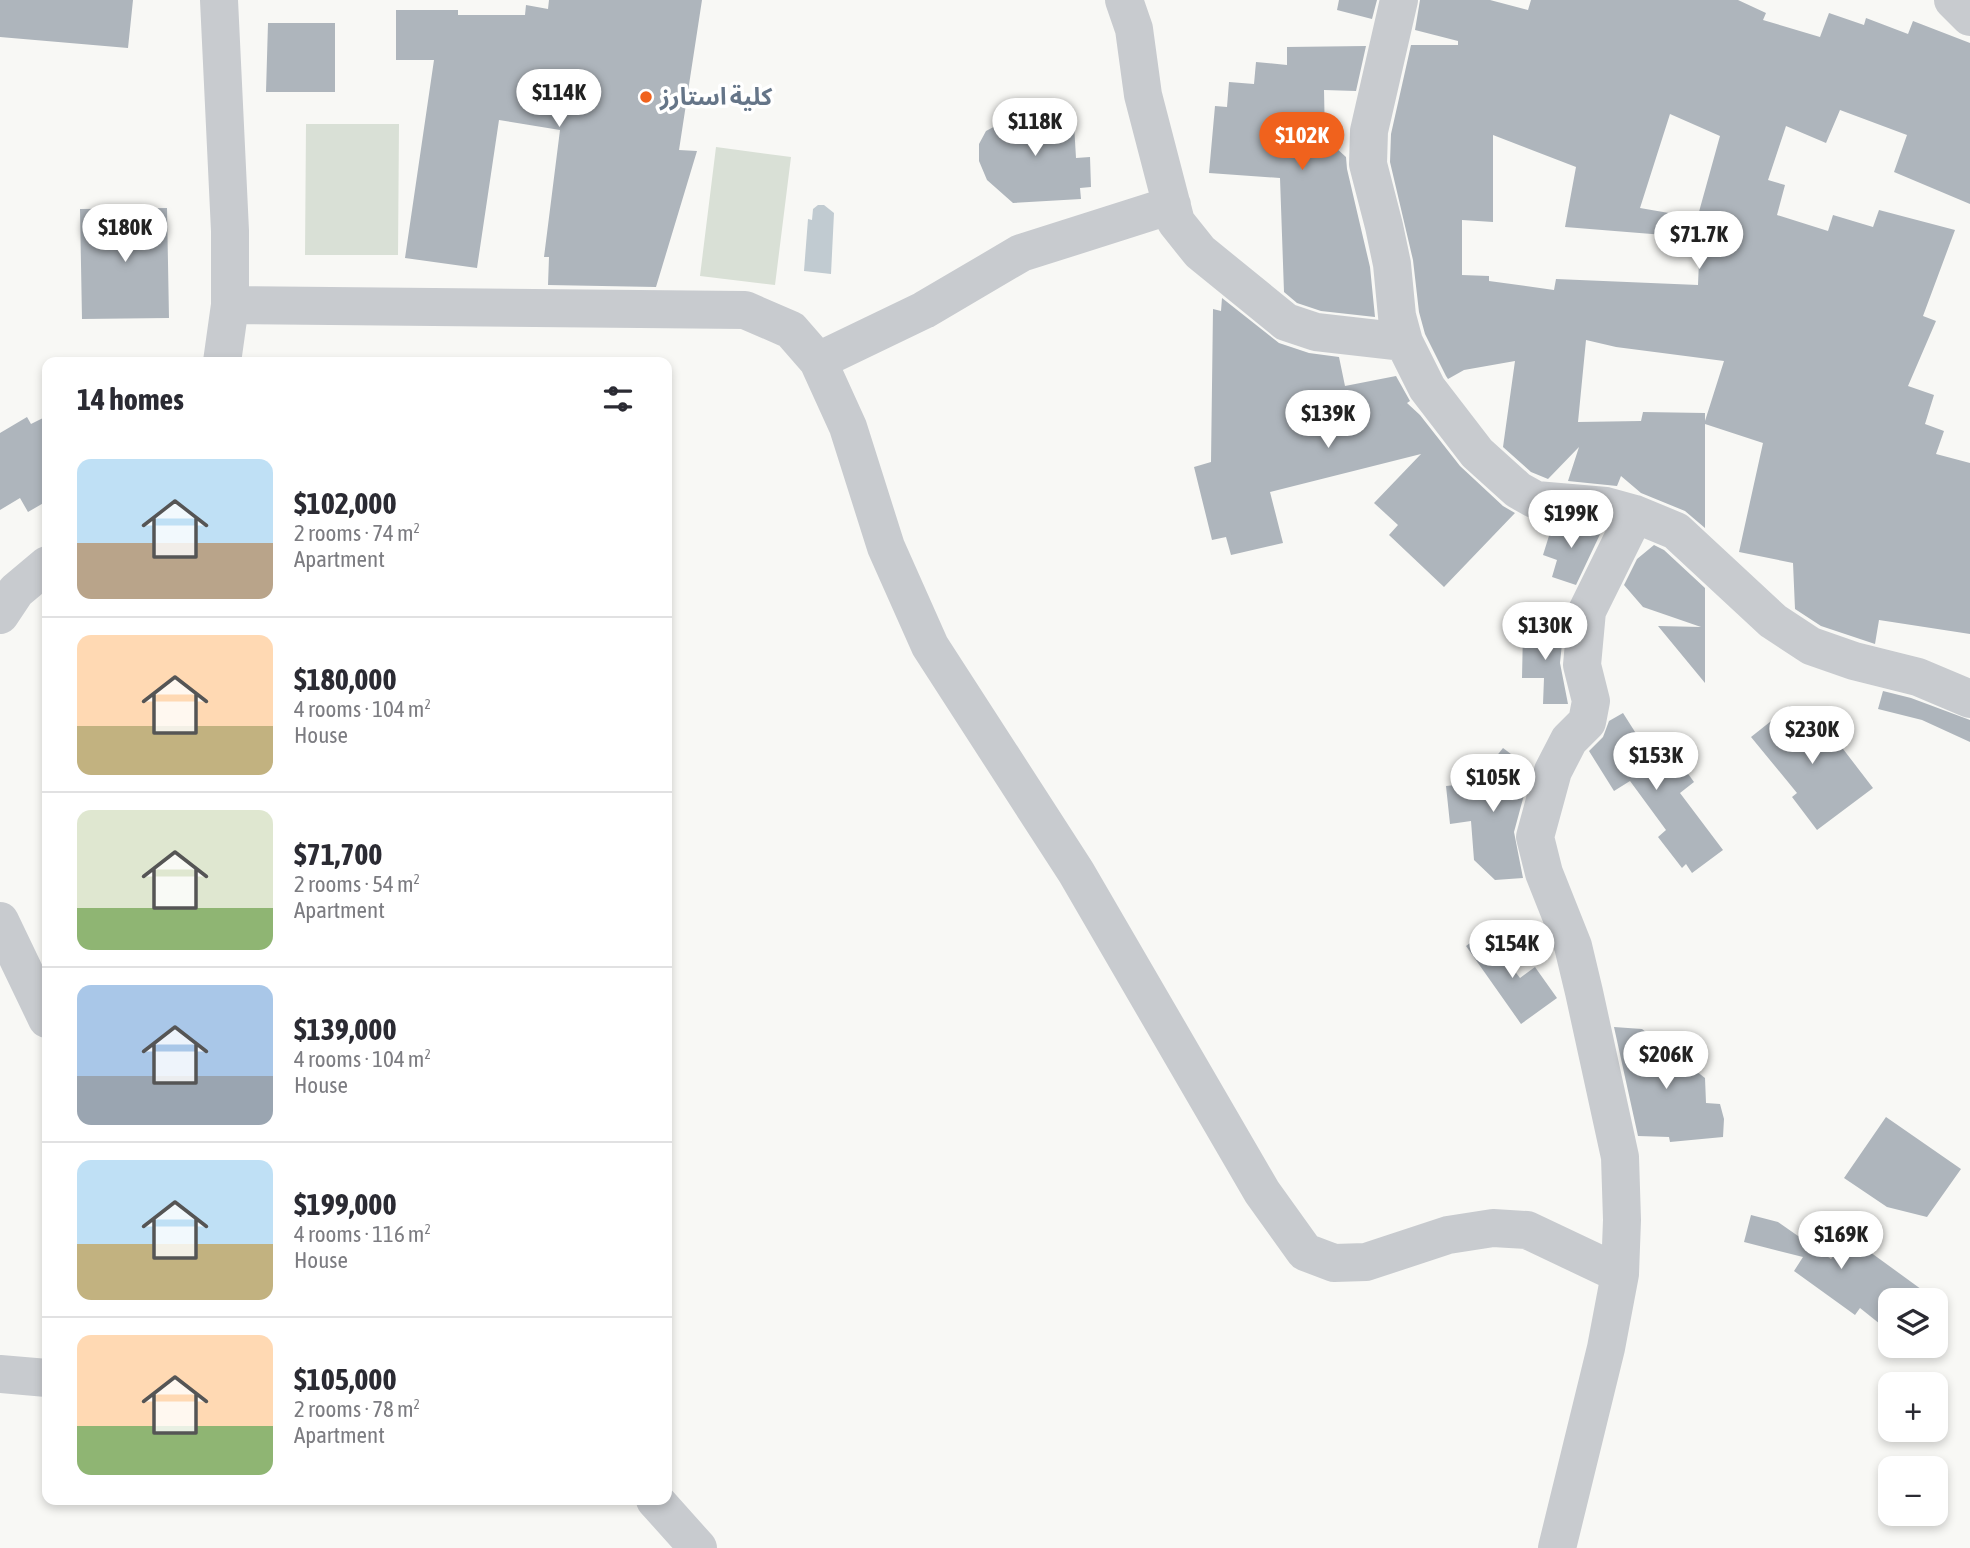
<!DOCTYPE html>
<meta charset="utf-8">
<style>
:root{--surface:#fff;--page:#f7f7f7;--text:#2b2b33;--muted:#7c7c81;--line:#e1e1e2;--accent:#f0621d}
body{margin:0;font-family:"Asap Condensed","Noto Sans Arabic",sans-serif;background:var(--page);color:var(--text);height:100vh;display:flex;flex-direction:column;font-size:26px;white-space:nowrap}
*{box-sizing:border-box;margin:0}
p{font-size:23px;color:var(--muted)}
.icon{flex:none;width:38px;height:38px;fill:none;stroke:currentColor;stroke-width:2;stroke-linecap:round;stroke-linejoin:round}
.map{position:relative;flex:1;overflow:hidden}
.drawer{position:absolute;left:42px;top:357px;width:630px;height:1148px;display:flex;flex-direction:column;background:var(--surface);border-radius:14px;box-shadow:0 4px 10px #0003}
.drawer>*{flex:none}
.tools{position:absolute;left:1878px;top:1288px;display:grid;gap:14px}
.tools a{display:grid;place-items:center;width:70px;height:70px;border-radius:14px;background:var(--surface);box-shadow:0 4px 10px #0003;font-size:35px}
.price{position:absolute;translate:-50% -60px;padding:0 16px;border-radius:24px;background:#fff;color:#222;font-size:23px;line-height:46px;filter:drop-shadow(0 2px 4px #0008)}
.price::after{content:'';position:absolute;left:50%;top:42px;width:21px;height:16px;margin-left:-10px;background:inherit;clip-path:polygon(0 0,100% 0,50% 100%)}
.price.selected{background:var(--accent);color:#fff}
ul{padding:0;list-style:none}
li{display:flex;align-items:center;gap:21px;height:175px;padding:0 35px}
li+li{border-top:2px solid var(--line)}
li span{display:grid;place-items:center;flex:none;width:196px;height:140px;border-radius:14px;color:#555}
li>.icon{margin-inline-start:auto}
span .icon{width:84px;height:84px;fill:#fffc;stroke-width:1}
li b{font-size:30px}
h2{display:flex;justify-content:space-between;align-items:center;height:84px;padding:0 35px;font-size:30px}
.map>svg:first-child{display:block}
</style>
<div class="map">
<svg width="1970" height="1548" viewBox="0 0 1970 1548">
<rect width="100%" height="100%" fill="#f8f8f5"/>
<path fill="#d9e0d6" d="M306,124H399L398,255H305Z
M716,147L791,157L775,285L700,276Z"/>
<path fill="#c1cbd1" d="M818,205H824L834,213L831,274L804,271L808,219L812,220L813,209Z"/>
<path fill="#aeb5bc" fill-rule="evenodd" d="M0,0H133L128,48L0,37Z
M549,0H702L679,150L697,151L656,287L548,285L549,257H544L560,130L499,120L477,268L405,258L434,60H396V10H458V15H525L526,5L548,9Z
M1339,0H1377L1372,19L1337,10Z
M1420,0H1490L1528,10L1531,0H1738L1766,13L1763,20L1820,37L1829,13L1864,25L1866,18L1908,34L1913,21L1970,43V204L1894,172L1907,135L1840,110L1826,143L1786,126L1768,180L1785,185L1777,215L1828,231L1833,215L1873,227L1879,210L1955,230L1923,316L1936,321L1908,386L1934,395L1925,424L1944,431L1936,454L1970,463V634L1879,620L1875,644L1821,626L1795,609L1793,563L1739,552L1763,443L1705,424V528L1685,511L1641,493L1621,476L1617,486L1568,481L1579,447L1548,479L1531,472L1503,447L1515,361L1464,370L1448,379L1446,376L1425,334L1419,312L1413,260L1390,162L1391,134L1411,45H1458V41L1415,30ZM1670,114L1720,136L1692,237H1700L1698,285L1556,279L1554,290L1489,281V276L1462,275V220L1493,222V135L1576,167L1565,227L1689,237L1692,217L1640,208ZM1586,340L1616,347L1724,361L1705,421V413L1643,412L1641,421L1578,422Z
M268,23H335V92H266Z
M1366,46L1356,91L1324,90L1325,138L1346,157L1347,169L1370,267L1375,317L1321,311L1297,303L1284,292L1280,178L1209,173L1215,106L1227,107L1229,82L1254,84L1256,62L1287,65V47Z
M1073,107L1076,158L1090,157L1091,187L1080,188L1081,199L1013,203L987,180L979,161V144L986,131L1018,114L1039,113V109Z
M167,208L169,318L82,319L80,209Z
M1222,298L1279,343L1309,353L1339,357L1345,386L1396,376L1410,401L1407,403L1420,415L1460,466L1503,506L1515,513L1444,587L1389,535L1398,525L1374,503L1421,454L1270,492L1283,543L1231,555L1226,537L1212,540L1194,467L1211,462L1213,309L1221,311Z
M47,416V501L28,512L20,498L0,510V433L27,417L31,424Z
M1553,523L1603,528L1576,585L1552,577L1557,560L1543,555Z
M1654,545L1664,550L1705,588V683L1658,626L1701,627L1643,607L1624,585L1637,559Z
M1557,624H1564L1560,663L1568,704H1543L1544,678H1522L1523,631H1548Z
M1883,691L1911,698L1970,720V742L1922,720L1878,709Z
M1790,706L1840,745L1873,788L1817,830L1792,797L1797,793L1751,737Z
M1623,713L1656,765L1673,753L1694,782L1680,793L1723,850L1692,873L1686,864L1682,868L1658,837L1666,830L1630,781L1614,791L1589,751L1603,737L1609,721Z
M1503,748L1531,769L1514,832L1523,878L1495,880L1474,860L1471,821L1450,824L1446,786L1475,783Z
M1485,932L1520,978L1535,967L1557,998L1521,1024L1466,946Z
M1614,1027L1642,1029L1705,1078L1706,1103L1720,1104L1724,1119L1723,1137L1670,1142L1669,1137L1638,1136Z
M1886,1117L1961,1169L1927,1217L1887,1207L1844,1178Z
M1751,1215L1778,1222L1831,1259L1848,1236L1936,1300H1890V1332L1860,1308L1855,1315L1794,1271L1803,1257L1744,1242Z"/>
<g fill="none" stroke-linecap="round" stroke-linejoin="round">
<path stroke="#c8cbcf" stroke-width="38" d="M219,0L230,231V305L222,362
M1124,0L1134,29L1143,95L1176,222L1200,252L1286,322L1316,332L1404,342
M1399,0L1369,131L1368,164L1384,226L1392,264L1397,316L1404,342L1427,388L1477,453L1518,490L1536,500L1606,506L1635,514L1676,531L1773,621L1811,646L1854,661L1918,677L1970,699
M1953,0L1970,17
M230,305L745,310L791,330L818,361L848,427L886,547L930,646L1076,872L1262,1192L1305,1252L1334,1263L1366,1262L1448,1235L1493,1228L1527,1230L1620,1274
M818,361L924,310L1021,253L1172,205
M0,615L16,591L47,565
M0,921L47,1019
M0,1374L47,1378
M655,1500L698,1548
M1557,1548L1606,1348L1620,1274L1622,1220L1620,1157L1584,992L1573,946L1544,873L1535,837L1553,771L1569,740L1587,722L1591,701L1582,665L1587,611L1635,514"/>
</g>
<circle fill="#f0621d" stroke="#fff" stroke-width="2.5" cx="646" cy="97" r="7"/>
<g text-anchor="middle" stroke-width="7" stroke-linejoin="round" paint-order="stroke">
<g font-size="24" font-weight="bold" fill="#657588" stroke="#fff" text-anchor="start">
<text x="660" y="105">كلية استارز</text>
</g>
</g>
</svg>
<div class="tools">
<a><svg class="icon" aria-label="layers" viewBox="0 0 24 24"><path d="M12 4l9 5-9 5-9-5zM3 14l9 5 9-5"/></svg></a>
<a>+</a>
<a>−</a>
</div>
<b class="price" style="left:559px;top:129px">$114K</b>
<b class="price" style="left:1035px;top:158px">$118K</b>
<b class="price selected" style="left:1302px;top:172px">$102K</b>
<b class="price" style="left:125px;top:264px">$180K</b>
<b class="price" style="left:1699px;top:271px">$71.7K</b>
<b class="price" style="left:1328px;top:450px">$139K</b>
<b class="price" style="left:1571px;top:550px">$199K</b>
<b class="price" style="left:1545px;top:662px">$130K</b>
<b class="price" style="left:1812px;top:766px">$230K</b>
<b class="price" style="left:1656px;top:792px">$153K</b>
<b class="price" style="left:1493px;top:814px">$105K</b>
<b class="price" style="left:1512px;top:980px">$154K</b>
<b class="price" style="left:1666px;top:1091px">$206K</b>
<b class="price" style="left:1841px;top:1271px">$169K</b>
<section class="drawer">
<h2>14 homes<svg class="icon" aria-label="filters" viewBox="0 0 24 24"><path d="M4 7h16M4 17h16"/><circle cx="9" cy="7" r="2"/><circle cx="15" cy="17" r="2"/></svg></h2>
<ul>
<li><span style="background:linear-gradient(#bfe0f5 60%,#b9a48a 0)"><svg class="icon" aria-label="home" viewBox="0 0 24 24"><path d="M3 11l9-7 9 7M6 9v11h12V9"/></svg></span><div><b>$102,000</b><p>2 rooms · 74 m²</p><p>Apartment</p></div></li>
<li><span style="background:linear-gradient(#ffd9b3 65%,#c2b280 0)"><svg class="icon" aria-label="home" viewBox="0 0 24 24"><path d="M3 11l9-7 9 7M6 9v11h12V9"/></svg></span><div><b>$180,000</b><p>4 rooms · 104 m²</p><p>House</p></div></li>
<li><span style="background:linear-gradient(#dfe7d0 70%,#8fb573 0)"><svg class="icon" aria-label="home" viewBox="0 0 24 24"><path d="M3 11l9-7 9 7M6 9v11h12V9"/></svg></span><div><b>$71,700</b><p>2 rooms · 54 m²</p><p>Apartment</p></div></li>
<li><span style="background:linear-gradient(#a9c7e8 65%,#9aa5b1 0)"><svg class="icon" aria-label="home" viewBox="0 0 24 24"><path d="M3 11l9-7 9 7M6 9v11h12V9"/></svg></span><div><b>$139,000</b><p>4 rooms · 104 m²</p><p>House</p></div></li>
<li><span style="background:linear-gradient(#bfe0f5 60%,#c2b280 0)"><svg class="icon" aria-label="home" viewBox="0 0 24 24"><path d="M3 11l9-7 9 7M6 9v11h12V9"/></svg></span><div><b>$199,000</b><p>4 rooms · 116 m²</p><p>House</p></div></li>
<li><span style="background:linear-gradient(#ffd9b3 65%,#8fb573 0)"><svg class="icon" aria-label="home" viewBox="0 0 24 24"><path d="M3 11l9-7 9 7M6 9v11h12V9"/></svg></span><div><b>$105,000</b><p>2 rooms · 78 m²</p><p>Apartment</p></div></li>
</ul>
</section>
</div>
